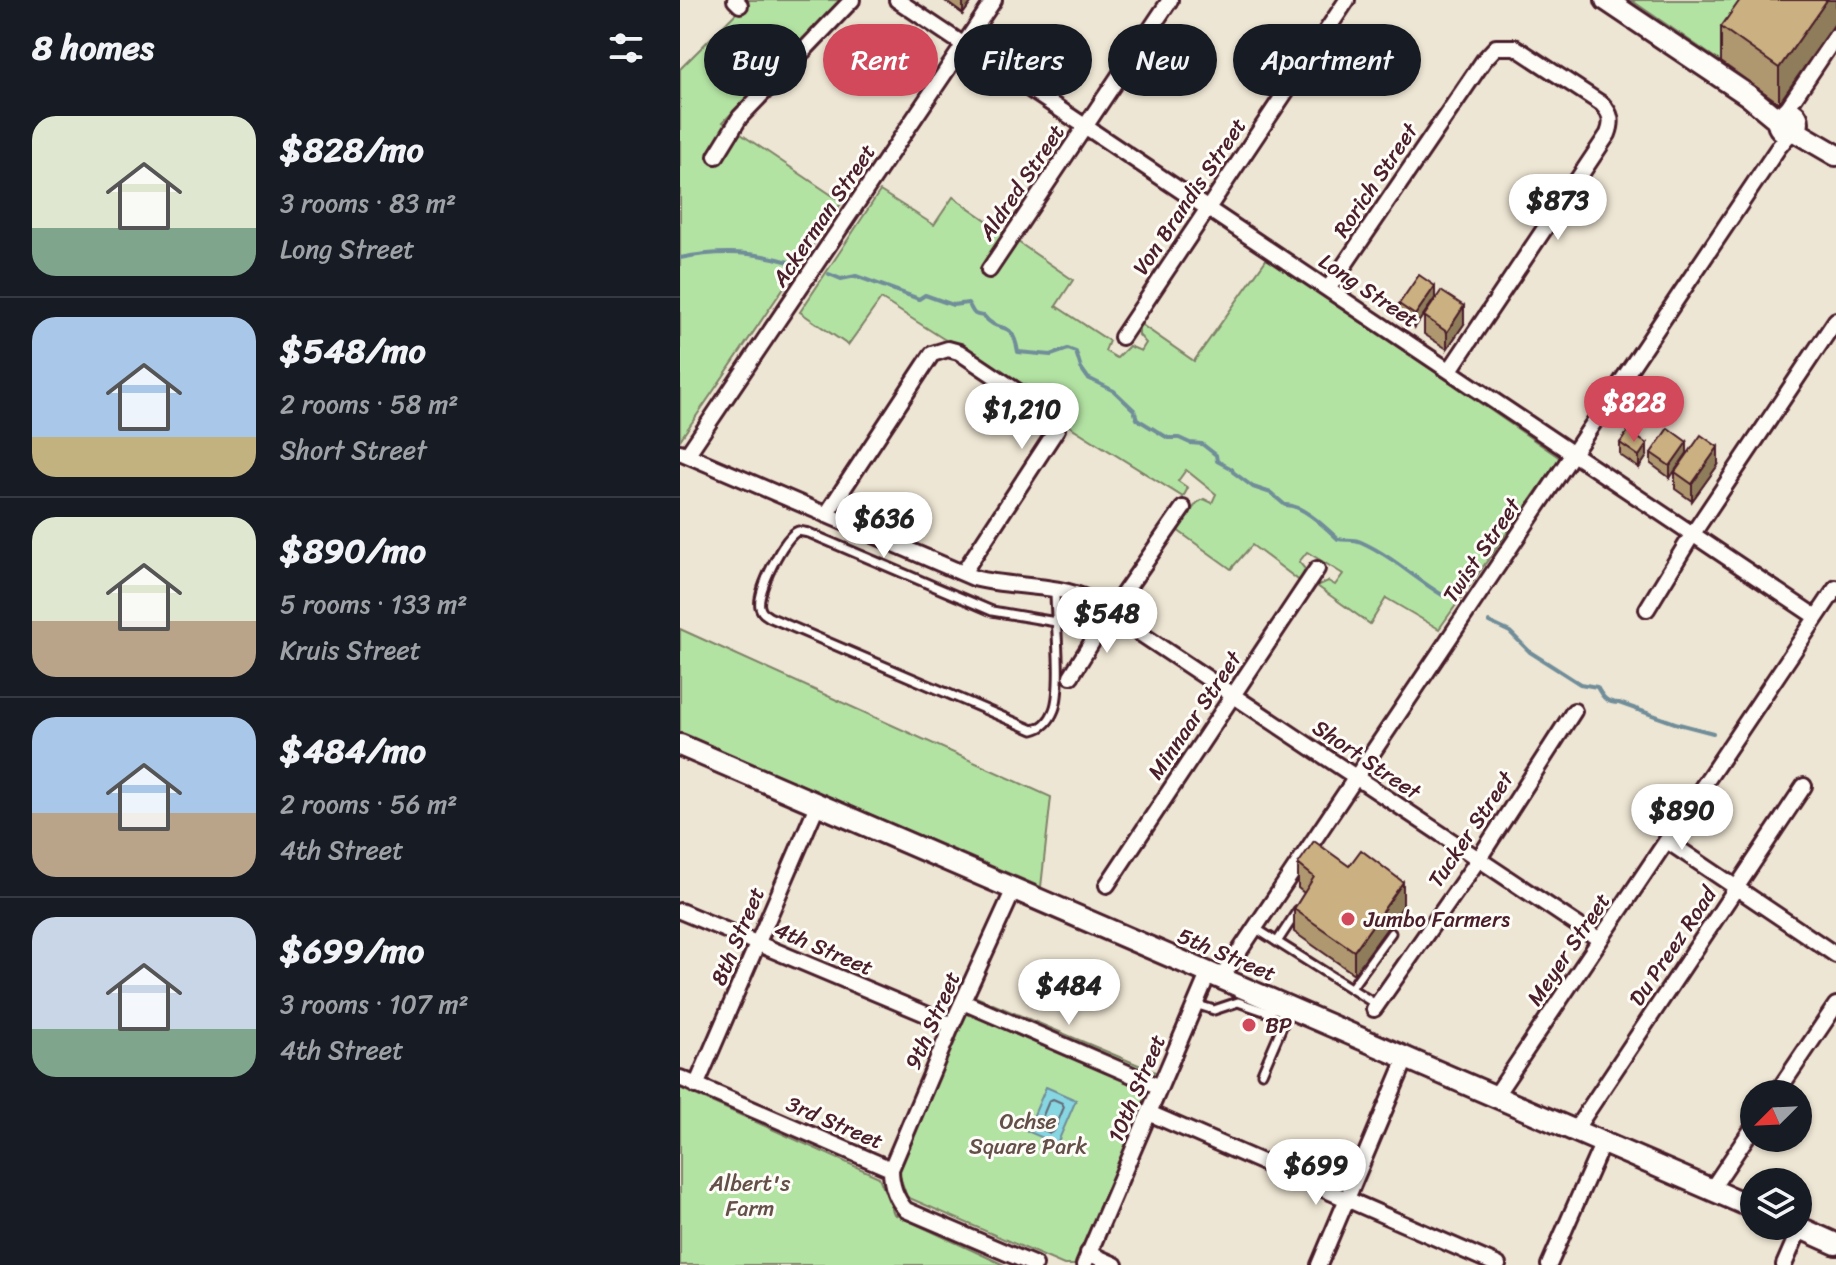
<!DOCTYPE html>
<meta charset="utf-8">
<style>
:root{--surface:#171b24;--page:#242831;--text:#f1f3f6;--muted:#9ea1a6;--line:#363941;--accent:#d1495b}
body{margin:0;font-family:Sriracha,sans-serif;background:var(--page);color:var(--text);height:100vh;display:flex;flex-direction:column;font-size:30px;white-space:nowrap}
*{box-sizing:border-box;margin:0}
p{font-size:26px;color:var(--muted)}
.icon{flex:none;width:44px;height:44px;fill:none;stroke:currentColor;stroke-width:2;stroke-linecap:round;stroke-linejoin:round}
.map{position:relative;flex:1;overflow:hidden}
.side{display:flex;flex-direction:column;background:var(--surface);width:680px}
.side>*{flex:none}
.guide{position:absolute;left:24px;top:24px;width:760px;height:72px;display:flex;gap:16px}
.needle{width:52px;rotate:246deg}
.buttons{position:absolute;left:1060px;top:1080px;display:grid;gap:16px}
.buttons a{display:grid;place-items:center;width:72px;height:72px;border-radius:50%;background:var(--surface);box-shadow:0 2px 6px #0004;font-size:40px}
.price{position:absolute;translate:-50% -68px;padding:0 18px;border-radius:28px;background:#fff;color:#222;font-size:26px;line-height:52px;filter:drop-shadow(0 2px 4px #0008)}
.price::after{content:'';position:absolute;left:50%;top:48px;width:24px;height:18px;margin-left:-12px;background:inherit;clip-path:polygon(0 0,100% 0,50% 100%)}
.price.active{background:var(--accent);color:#fff}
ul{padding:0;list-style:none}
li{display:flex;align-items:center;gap:24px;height:200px;padding:0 32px}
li+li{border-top:2px solid var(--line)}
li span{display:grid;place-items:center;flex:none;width:224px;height:160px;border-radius:24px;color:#555}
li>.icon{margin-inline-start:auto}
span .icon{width:96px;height:96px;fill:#fffc;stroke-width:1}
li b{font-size:34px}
h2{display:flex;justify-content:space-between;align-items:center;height:96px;padding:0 32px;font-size:34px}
.pill{padding:0 28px;border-radius:36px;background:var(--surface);box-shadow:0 2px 6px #0004;font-size:28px;line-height:72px}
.pill.active{background:var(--accent);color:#fff}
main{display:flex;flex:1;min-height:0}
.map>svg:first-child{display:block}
</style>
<main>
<section class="side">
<h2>8 homes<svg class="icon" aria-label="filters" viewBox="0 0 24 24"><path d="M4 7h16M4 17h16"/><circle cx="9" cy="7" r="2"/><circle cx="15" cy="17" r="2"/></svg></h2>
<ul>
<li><span style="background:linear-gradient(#dfe7d0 70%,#7fa58c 0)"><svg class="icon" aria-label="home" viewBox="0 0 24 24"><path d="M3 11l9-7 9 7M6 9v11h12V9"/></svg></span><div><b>$828/mo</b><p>3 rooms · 83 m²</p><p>Long Street</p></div></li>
<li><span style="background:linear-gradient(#a9c7e8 75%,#c2b280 0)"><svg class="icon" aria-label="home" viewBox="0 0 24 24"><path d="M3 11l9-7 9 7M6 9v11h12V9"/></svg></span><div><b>$548/mo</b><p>2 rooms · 58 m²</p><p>Short Street</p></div></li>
<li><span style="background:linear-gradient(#dfe7d0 65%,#b9a48a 0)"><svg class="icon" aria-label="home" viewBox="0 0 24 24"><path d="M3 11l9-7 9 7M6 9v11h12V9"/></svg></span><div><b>$890/mo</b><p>5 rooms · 133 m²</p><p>Kruis Street</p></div></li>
<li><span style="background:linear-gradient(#a9c7e8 60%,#b9a48a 0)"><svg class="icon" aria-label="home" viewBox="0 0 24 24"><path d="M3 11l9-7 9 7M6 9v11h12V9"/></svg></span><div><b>$484/mo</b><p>2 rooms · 56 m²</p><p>4th Street</p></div></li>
<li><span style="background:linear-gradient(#c9d6e8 70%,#7fa58c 0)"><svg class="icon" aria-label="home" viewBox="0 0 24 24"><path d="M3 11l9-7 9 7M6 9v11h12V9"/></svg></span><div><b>$699/mo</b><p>3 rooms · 107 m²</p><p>4th Street</p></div></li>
</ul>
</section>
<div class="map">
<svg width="1156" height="1265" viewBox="0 0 1156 1265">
<rect width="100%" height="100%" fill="#eee6d4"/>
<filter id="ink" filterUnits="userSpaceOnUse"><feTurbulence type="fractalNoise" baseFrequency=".0125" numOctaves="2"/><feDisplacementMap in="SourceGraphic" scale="16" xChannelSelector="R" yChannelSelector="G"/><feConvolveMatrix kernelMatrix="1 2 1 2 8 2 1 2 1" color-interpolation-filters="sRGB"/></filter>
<g filter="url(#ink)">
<path fill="#b3e3a3" stroke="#7e8167" stroke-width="2" d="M69,0H161L43,122L162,202L0,440V69Z
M951,0H1085L1041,62Z
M200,191L254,225L273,197L393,280L376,306L429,341L425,351L437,358L449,346L461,351L466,343L459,335V323L514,361L588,257L880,458L759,629L706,598L690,624L637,586L648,581L655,585L663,574L627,552L619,562L625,569L621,582L572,545L551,569L497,530L517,503L524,499L532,503L536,494L506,470L498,481L508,488L503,497L383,422L377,411L201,299L168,345L120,312Z
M0,629L371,797L361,887L0,733Z
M289,994L490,1078L412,1265H384L227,1197L214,1159Z
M0,1088L199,1177L214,1214L324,1265H0Z"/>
<path fill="#87d7e3" stroke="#6f8d99" stroke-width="2" d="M366,1087L396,1100L377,1144L347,1131Z"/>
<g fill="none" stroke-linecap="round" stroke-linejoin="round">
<path stroke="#626975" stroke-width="2" d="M373,1099L382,1103L384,1107L374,1131L370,1133L360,1128L359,1125L369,1101Z"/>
<path stroke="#6f8d99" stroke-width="4" d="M0,258C40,250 79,251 118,265
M149,274L161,279L176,276L239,299L245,295L273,305L288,303C294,312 291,315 304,316C319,336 332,316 338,352L371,355L388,349L396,352L401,368L408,378L434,391L454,410L457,419L488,438H499L510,443L522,444L536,455L537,461L552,469L553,472L573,487L591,493L605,505C622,504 646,528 658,539C666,541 673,538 681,542C712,556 734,578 764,596
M809,622L830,632L850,652L900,684L917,687C923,698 927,703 939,703L995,723L1033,733"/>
<defs>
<path id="lane" d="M375,591C375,618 383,687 374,710C370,720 363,728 353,730L89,617C84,613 82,614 80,607C76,593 104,536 118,531L129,533L312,611L376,622
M575,928L697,1005
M597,942L618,910
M671,988L711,933
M515,1004L534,1010L558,1002L587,1012L599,1007
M582,1073L609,1010"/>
<path id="street" d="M55,0L60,5
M217,0L1136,617
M1104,113L1156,36
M36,156L60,117L172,0
M309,270L490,0
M648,289L804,60L816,47H835L922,104C931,114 933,121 928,134L770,370
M442,337L667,0
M0,452L294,578C331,588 376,583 410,600L920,940
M7,455L314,0
M146,515L252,354L268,349L279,352L362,408L370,414L377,429L283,573
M967,609L1012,535L1156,320
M391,676L430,613L503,508
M987,841L1156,955
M427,885L637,569
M0,911L272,1025
M542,977L1098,148L1112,131
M283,1002L480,1087
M694,1009L798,860L894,711
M0,1078L211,1169C211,1185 216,1199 226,1210L355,1265
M16,1086L138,803
M1096,1094L1156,1005
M816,1095L1156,588
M469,1113L818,1265
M895,1130L1124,786
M211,1169L272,1025L334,889
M1031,1190L1074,1126
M408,1253L435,1265
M404,1265L529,972
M639,1265L726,1059
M869,1265L923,1142
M1104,1265L1120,1228"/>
<path id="secondary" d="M926,0L1069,96L1098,120
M1098 122a10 10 0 1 1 20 0a10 10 0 1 1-20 0Z
M1113,130L1156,155
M0,745L1074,1208
M1116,1226L1156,1244"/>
</defs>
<use href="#lane" stroke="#4a1f2b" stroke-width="13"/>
<use href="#street" stroke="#4a1f2b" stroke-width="20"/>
<use href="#secondary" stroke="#4a1f2b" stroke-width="26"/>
<use href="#lane" stroke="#fdfcf7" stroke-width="7"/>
<use href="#street" stroke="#fdfcf7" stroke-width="14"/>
<use href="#secondary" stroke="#fdfcf7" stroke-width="20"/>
</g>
<path fill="#af986f" stroke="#4a1f2b" stroke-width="2" d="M265,0H293L283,14L265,1Z
M1156,0V22L1099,103L1041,62V27Z
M755,298L735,327L719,316V304Z
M744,316L784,324L767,349L744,334Z
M1007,442L990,478L971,464V453Z
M940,443L967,456L959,468L940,455Z
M1038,465L1012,501L995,489V472Z
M618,864L723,906L674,974L614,932V909L624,893L618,888Z"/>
<path fill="#8e7c5a" stroke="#4a1f2b" stroke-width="2" d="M285,0H293L283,14V2Z
M1147,0H1156V22L1099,103V68Z
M755,286V298L735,327V315Z
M784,306V324L767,349V332Z
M1007,442V453L990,478V466Z
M967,444V456L959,468V456Z
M1038,447V465L1012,501V484Z
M723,882V906L674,974V951Z"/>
<path fill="#cbb181" stroke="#4a1f2b" stroke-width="2" d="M1060,0H1147L1099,68L1041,27Z
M739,275L755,286L735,315L719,304Z
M761,291L784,306L767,332L744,316Z
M988,428L1007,442L990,466L971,453Z
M948,431L967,444L959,456L940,443Z
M1021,435L1038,447L1012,484L995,472Z
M634,841L669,866L681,850L723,882L674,951L614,909L634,877L618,864Z"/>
</g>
<g fill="#d1495b" stroke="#fdfcf7" stroke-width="3">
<circle cx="668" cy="919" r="8"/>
<circle cx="569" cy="1025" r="8"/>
</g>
<g text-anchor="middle" stroke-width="6" stroke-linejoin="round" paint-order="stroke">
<g font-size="22" fill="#4a1f2b" stroke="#fdfcf7">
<text transform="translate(695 180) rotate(-56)" y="8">Rorich Street</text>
<text transform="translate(341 182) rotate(-56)" y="8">Aldred Street</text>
<text transform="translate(509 196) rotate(-56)" y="8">Von Brandis Street</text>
<text transform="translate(143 215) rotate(-56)" y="8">Ackerman Street</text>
<text transform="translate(689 290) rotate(34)" y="8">Long Street</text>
<text transform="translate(801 550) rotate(-56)" y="8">Twist Street</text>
<text transform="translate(514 715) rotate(-56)" y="8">Minnaar Street</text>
<text transform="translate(687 759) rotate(34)" y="8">Short Street</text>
<text transform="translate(790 829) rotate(-56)" y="8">Tucker Street</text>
<text transform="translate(57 936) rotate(-67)" y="8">8th Street</text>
<text transform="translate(992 946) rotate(-56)" y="8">Du Preez Road</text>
<text transform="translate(144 948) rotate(23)" y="8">4th Street</text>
<text transform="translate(888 949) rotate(-56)" y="8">Meyer Street</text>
<text transform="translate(547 954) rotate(23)" y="8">5th Street</text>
<text transform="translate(252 1020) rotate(-66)" y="8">9th Street</text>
<text transform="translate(456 1088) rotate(-67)" y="8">10th Street</text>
<text transform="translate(155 1122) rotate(23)" y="8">3rd Street</text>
</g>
<g font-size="22" fill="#4a1f2b" stroke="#fdfcf7" text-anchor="start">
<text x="684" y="927">Jumbo Farmers</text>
<text x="585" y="1033">BP</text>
</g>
<g font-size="22" fill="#645049" stroke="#fdfcf7">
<text x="348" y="1129">Ochse<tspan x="348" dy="25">Square Park</tspan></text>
<text x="70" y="1191">Albert's<tspan x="70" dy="25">Farm</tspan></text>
</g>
</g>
</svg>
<div class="buttons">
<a><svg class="needle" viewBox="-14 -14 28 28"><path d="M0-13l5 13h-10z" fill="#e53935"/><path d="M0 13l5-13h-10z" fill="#9ea1a6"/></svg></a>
<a><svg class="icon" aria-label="layers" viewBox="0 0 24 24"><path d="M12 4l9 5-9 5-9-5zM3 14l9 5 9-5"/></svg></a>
</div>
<b class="price" style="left:878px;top:242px">$873</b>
<b class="price active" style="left:954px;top:444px">$828</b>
<b class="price" style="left:342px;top:451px">$1,210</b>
<b class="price" style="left:204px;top:560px">$636</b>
<b class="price" style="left:427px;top:655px">$548</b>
<b class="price" style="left:1002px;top:852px">$890</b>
<b class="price" style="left:389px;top:1027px">$484</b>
<b class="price" style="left:636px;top:1207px">$699</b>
<div class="guide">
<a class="pill">Buy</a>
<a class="pill active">Rent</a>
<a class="pill">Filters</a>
<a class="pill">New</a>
<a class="pill">Apartment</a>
</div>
</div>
</main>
